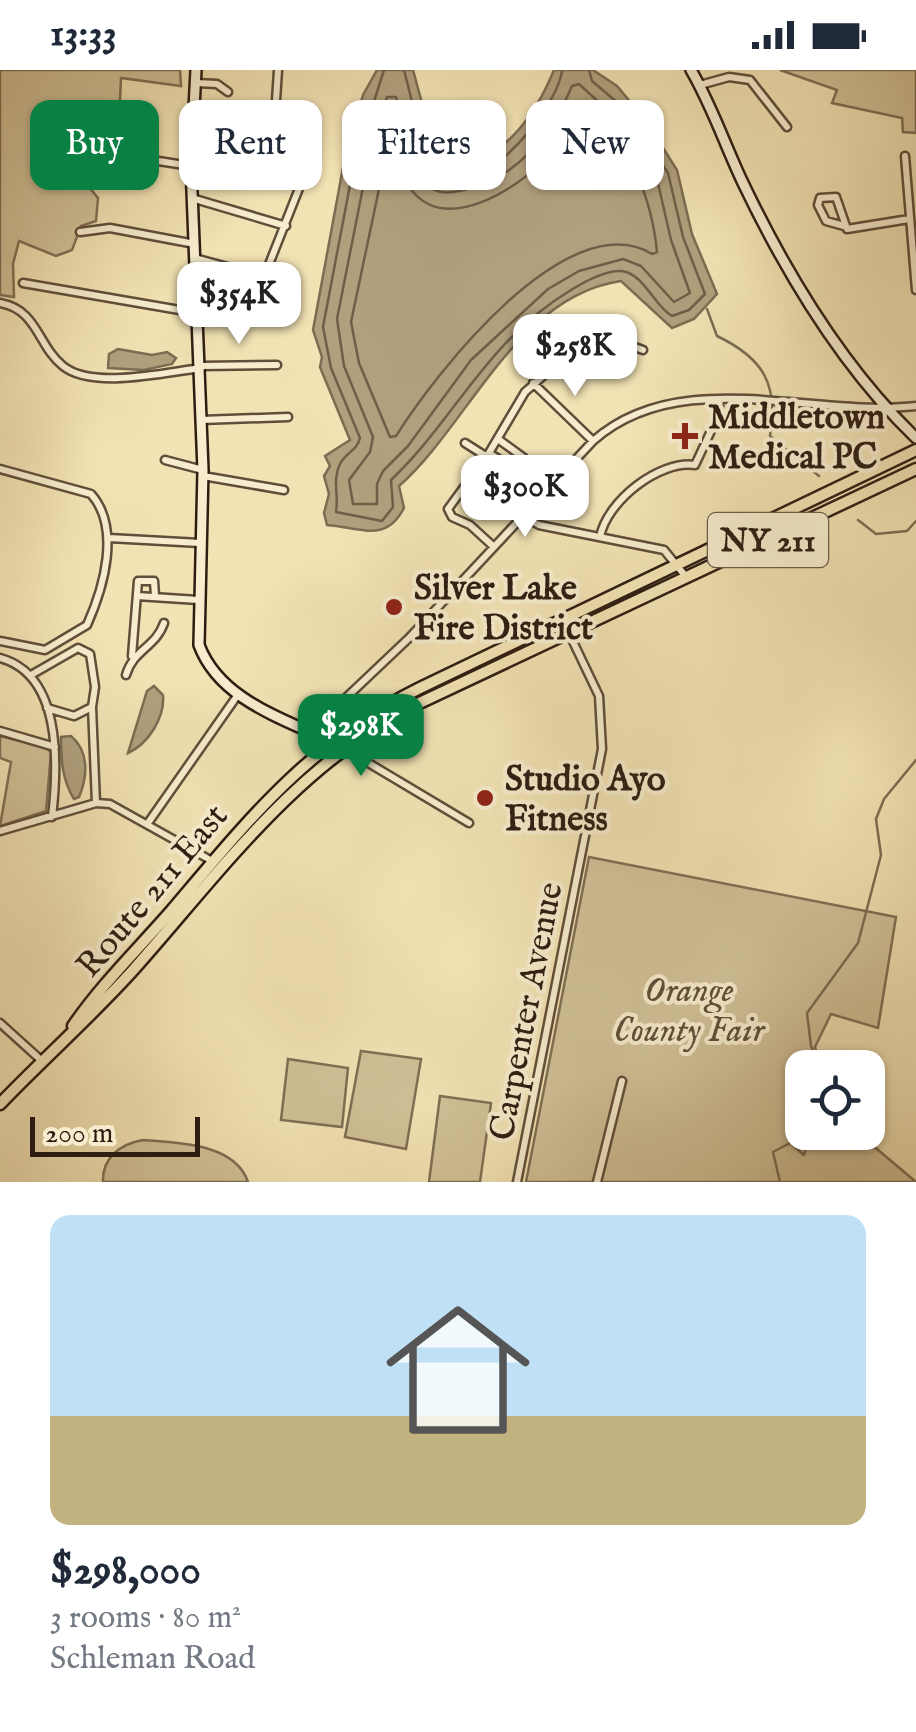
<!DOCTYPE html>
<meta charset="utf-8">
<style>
:root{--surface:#fff;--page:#f2f2f3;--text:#1f2937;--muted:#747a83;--line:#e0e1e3;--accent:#0b8043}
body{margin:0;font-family:"IM FELL English",serif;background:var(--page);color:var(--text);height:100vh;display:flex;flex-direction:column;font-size:38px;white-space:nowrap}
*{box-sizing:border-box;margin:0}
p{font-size:32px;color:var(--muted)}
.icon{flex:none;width:55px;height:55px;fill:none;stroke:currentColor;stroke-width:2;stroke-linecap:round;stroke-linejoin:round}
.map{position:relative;height:1112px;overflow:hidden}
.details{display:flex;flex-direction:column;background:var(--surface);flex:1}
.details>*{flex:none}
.top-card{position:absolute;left:30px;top:30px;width:858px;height:90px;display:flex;gap:20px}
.fabs{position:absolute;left:785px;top:980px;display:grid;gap:20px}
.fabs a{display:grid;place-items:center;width:100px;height:100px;border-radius:20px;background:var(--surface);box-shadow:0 2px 8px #0004;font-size:50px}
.scale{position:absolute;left:30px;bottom:25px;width:170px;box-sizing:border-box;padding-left:10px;border:5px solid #2f1d12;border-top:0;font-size:28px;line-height:35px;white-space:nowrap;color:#2f1d12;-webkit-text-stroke:8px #f7edce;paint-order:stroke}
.price{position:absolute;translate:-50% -85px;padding:0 22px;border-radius:20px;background:#fff;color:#222;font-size:32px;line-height:65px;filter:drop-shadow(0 2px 5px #0008)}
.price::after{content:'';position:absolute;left:50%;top:60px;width:30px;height:22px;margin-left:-15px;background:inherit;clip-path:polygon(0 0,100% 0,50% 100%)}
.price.current{background:var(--accent);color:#fff}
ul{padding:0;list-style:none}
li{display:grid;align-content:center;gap:20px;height:530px;padding:0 50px}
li+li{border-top:2px solid var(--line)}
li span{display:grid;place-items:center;height:310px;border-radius:20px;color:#555}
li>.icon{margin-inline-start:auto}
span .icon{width:180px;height:180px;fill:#fffc;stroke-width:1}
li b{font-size:42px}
.tag{padding:0 35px;border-radius:20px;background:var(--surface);box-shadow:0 2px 8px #0004;font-size:35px;line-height:90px}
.tag.current{background:var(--accent);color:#fff}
.status{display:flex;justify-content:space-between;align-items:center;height:70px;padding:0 50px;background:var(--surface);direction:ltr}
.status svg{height:28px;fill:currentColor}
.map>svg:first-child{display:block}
</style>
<div class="status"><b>13:33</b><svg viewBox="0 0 49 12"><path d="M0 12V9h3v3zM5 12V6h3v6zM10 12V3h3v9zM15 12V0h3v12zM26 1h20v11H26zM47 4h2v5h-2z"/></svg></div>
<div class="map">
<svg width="916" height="1112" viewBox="0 0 916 1112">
<rect width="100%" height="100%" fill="#f2e3b4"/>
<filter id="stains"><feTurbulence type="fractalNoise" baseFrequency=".002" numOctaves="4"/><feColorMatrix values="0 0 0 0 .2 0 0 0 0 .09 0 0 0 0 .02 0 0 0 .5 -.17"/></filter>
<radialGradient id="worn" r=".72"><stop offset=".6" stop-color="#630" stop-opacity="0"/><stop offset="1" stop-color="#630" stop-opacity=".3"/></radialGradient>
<path fill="#d1c198" stroke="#806f55" stroke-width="2.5" d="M0,0H180L181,16L121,8L119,51L72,45L64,59L77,103L98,128L96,151L81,156L72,180L56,186L19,171L13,194L14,227L0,225Z
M780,0H916V63L903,62L902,48L832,33L837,20Z
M0,666L46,677L51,683L46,741L0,756L11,692L0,688Z
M589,787L896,847L878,958L831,944L815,977L821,997L802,998V1062L858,1063L916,1112H526Z
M361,981L421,989L406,1079L345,1067Z
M288,989L348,998L342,1057L281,1050Z
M440,1026L491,1033L480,1112H429Z
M143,1070C178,1073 235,1073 248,1112H103C102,1088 120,1074 143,1070Z"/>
<path fill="#b0a07d" stroke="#7c6c52" stroke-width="2.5" d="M377,0H413L438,92L448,100C502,90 533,51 554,0H593L617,16L646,51L677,100L692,164L717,224L694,249L672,258L621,211C516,226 468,356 399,416L404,438C386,473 362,458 327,455L324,443L329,424L324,406L330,396L325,386L350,370L320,297L322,287L313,260L344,92L363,25Z
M118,279L152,285L167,282L176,288L172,294L144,300L108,298L109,284Z
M154,616L163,625C165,648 148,674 128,683L147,621Z
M71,666C89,681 88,706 79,727L74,729C62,710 61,689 61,667Z"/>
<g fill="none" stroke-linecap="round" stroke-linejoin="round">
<path stroke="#705e48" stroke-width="2.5" d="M384,0L354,94L323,257L331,298L360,368C357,381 345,383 340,394C332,410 339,425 336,442L382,451L393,437L391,410C457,347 485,272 571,220C584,212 605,200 621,201C644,203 654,236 672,246L689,240L705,224L683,167L668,103L624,38L592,11L589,0
M404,0L428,95C464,153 558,41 562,0
M579,14L614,46L657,109L671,170L690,223L674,232L641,196L623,189L579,201L548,219L471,290L408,376L383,401L377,414V434H353L349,410L370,382L373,367L344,296L337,249L367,97L387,27H396C403,52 407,97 427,115C438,125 451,123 464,120C516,110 552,63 572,16Z
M584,39C630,68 652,131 657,182L652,184C567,133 435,304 396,366L390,367L359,293L351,252L387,81H395C400,96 403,111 414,123C449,162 516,119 543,91C557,77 566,56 577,40Z"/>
<path stroke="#7c6c52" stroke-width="2.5" d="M707,239L717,266C763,288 779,314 770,366L819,406
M858,450L876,464L907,461L916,451
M821,998L811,976L807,943L858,873L881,785L876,749L884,729L916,690
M780,1112L773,1082L790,1073L804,1085L811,1062"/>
<defs>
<path id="street" d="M196,13L217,14L228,22
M700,15L729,7L750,10L787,57
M80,79L191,96
M265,83L275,46L278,0
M905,86L916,220
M195,129L286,156
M844,156L826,151L818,135L820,128L836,127L847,159L909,149
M80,162L110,158L195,174
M198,189L264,207L300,116
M23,213L197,243
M0,233C38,240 37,275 63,296C92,320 167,302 201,298
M572,276L594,296
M201,296L277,295
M533,313L593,371
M201,350L288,347
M465,373L487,387
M489,383L513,398L524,388L498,369
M165,390L203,400
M0,399L91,424C121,458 104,517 87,555L45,580L0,571
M203,406L284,420
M523,446L539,455L664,480L687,508
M600,467C607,431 659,390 695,395L717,348L720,330
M109,468L200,473
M494,477L470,455L452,447L448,439L489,383L525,322L593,262L643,280
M137,526L198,530
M132,586L138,511H154L155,526
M0,588C63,605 58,696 52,747
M31,605L78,578L90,584L95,617L92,637L74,646L47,638
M126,605C133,580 156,577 164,553
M92,637L96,733
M312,660L409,568L593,371C680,294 811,348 916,336
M0,661L55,677
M345,679L469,753
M148,753L237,626
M0,761L96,733L110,734L214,792
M0,953L42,991
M517,1112L602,679L599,626L567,559
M597,1112L622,1011"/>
<path id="secondary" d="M196,0L191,96L203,400L199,575C221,634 293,651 344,678
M691,0C712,36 725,75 743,113C787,205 842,297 916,368"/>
<path id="primary" d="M73,956C101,915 139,878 172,840C250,748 309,673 420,618L916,380
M0,1034C44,988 92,946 135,898C220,802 294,698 411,637L916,399"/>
</defs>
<use href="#street" stroke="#604e3a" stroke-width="11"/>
<use href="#secondary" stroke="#2f1d12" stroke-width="14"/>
<use href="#primary" stroke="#2f1d12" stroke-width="15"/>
<use href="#street" stroke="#f7edce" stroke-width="6"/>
<use href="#secondary" stroke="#f7edce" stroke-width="9"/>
<use href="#primary" stroke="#f2e3b4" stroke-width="10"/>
</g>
<g fill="#8f2418" stroke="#f7edce" stroke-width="4">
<path d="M680 351h10v10h10v10h-10v10h-10v-10h-10v-10h10z"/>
<circle cx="394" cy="537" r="10"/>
<circle cx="485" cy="728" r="10"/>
</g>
<g text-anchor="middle" stroke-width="8" stroke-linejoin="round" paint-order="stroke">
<rect fill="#f7edce" stroke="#6b5b4a" stroke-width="2.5" x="708" y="443" width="120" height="54" rx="8"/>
<g font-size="32" font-weight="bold" fill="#2f1d12">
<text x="768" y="481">NY 211</text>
</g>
<g font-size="35" font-weight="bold" fill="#2f1d12" stroke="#f7edce" text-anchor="start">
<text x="708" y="358">Middletown<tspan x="708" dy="40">Medical PC</tspan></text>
<text x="414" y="529">Silver Lake<tspan x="414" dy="40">Fire District</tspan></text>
<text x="505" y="720">Studio Ayo<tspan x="505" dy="40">Fitness</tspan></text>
</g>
<g font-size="35" fill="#2f1d12" stroke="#f7edce">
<text transform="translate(151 820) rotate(-50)" y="12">Route 211 East</text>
<text transform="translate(525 941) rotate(-79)" y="12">Carpenter Avenue</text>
</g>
<g font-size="35" font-style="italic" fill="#604e3a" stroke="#f7edce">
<text x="689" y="931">Orange<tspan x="689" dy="40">County Fair</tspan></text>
</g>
</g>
<rect width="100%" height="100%" filter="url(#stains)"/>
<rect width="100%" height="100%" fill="url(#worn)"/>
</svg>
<div class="fabs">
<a><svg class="icon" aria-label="locate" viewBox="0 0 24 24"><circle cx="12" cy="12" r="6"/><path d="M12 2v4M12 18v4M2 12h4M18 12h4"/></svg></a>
</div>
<div class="scale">200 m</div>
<b class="price" style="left:239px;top:277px">$354K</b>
<b class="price" style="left:575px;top:329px">$258K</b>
<b class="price" style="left:525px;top:470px">$300K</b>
<b class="price current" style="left:361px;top:709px">$298K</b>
<div class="top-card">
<a class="tag current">Buy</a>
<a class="tag">Rent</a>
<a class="tag">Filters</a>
<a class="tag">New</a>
</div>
</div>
<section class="details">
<ul>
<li><span style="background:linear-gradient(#bfe0f5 65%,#c2b280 0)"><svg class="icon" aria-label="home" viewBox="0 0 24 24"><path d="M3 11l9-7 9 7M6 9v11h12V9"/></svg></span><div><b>$298,000</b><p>3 rooms · 80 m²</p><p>Schleman Road</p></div></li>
</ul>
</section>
